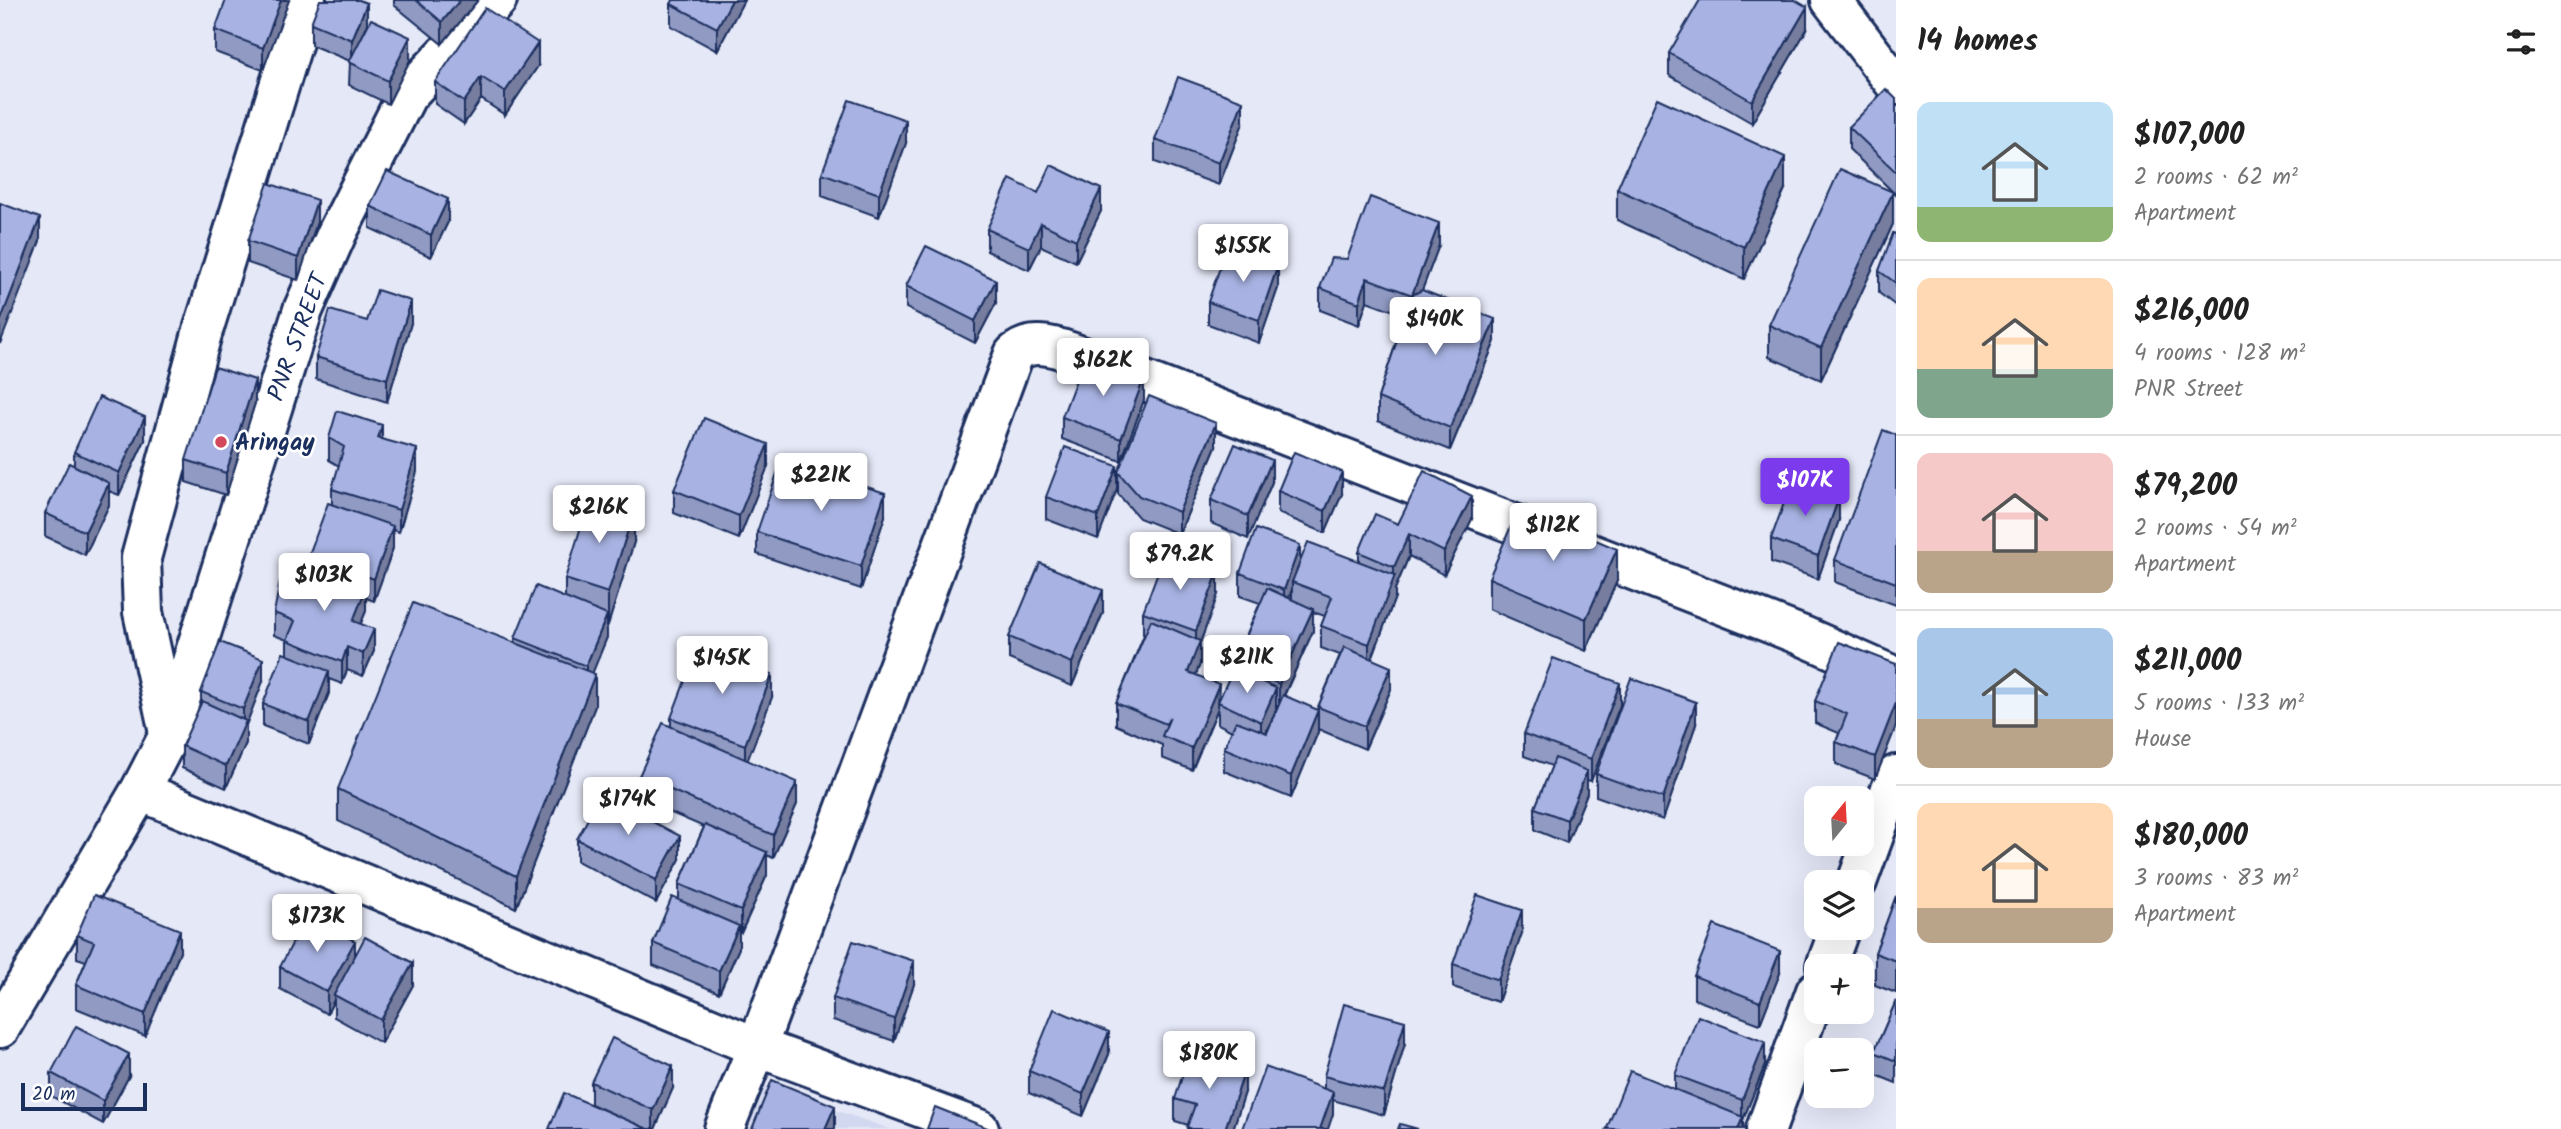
<!DOCTYPE html>
<meta charset="utf-8">
<style>
:root{--surface:#fff;--page:#f2f2f2;--text:#222;--muted:#767676;--line:#e0e0e0;--accent:#7c3aed}
body{margin:0;font-family:Kalam,sans-serif;background:var(--page);color:var(--text);height:100vh;display:flex;flex-direction:column;font-size:26px;white-space:nowrap}
*{box-sizing:border-box;margin:0}
p{font-size:23px;color:var(--muted)}
.icon{flex:none;width:38px;height:38px;fill:none;stroke:currentColor;stroke-width:2;stroke-linecap:round;stroke-linejoin:round}
.map{position:relative;flex:1;overflow:hidden}
.sheet{display:flex;flex-direction:column;background:var(--surface);width:665px}
.sheet>*{flex:none}
.needle{width:46px;rotate:18deg}
.controls{position:absolute;left:1804px;top:786px;display:grid;gap:14px}
.controls a{display:grid;place-items:center;width:70px;height:70px;border-radius:14px;background:var(--surface);box-shadow:0 7px 28px #0002;font-size:35px}
.scale{position:absolute;left:21px;bottom:18px;width:126px;box-sizing:border-box;padding-left:7px;border:4px solid #1b2f5e;border-top:0;font-size:19px;line-height:24px;white-space:nowrap;color:#1b2f5e;-webkit-text-stroke:5px #fff;paint-order:stroke}
.price{position:absolute;translate:-50% -60px;padding:0 16px;border-radius:7px;background:#fff;color:#222;font-size:23px;line-height:46px;filter:drop-shadow(0 2px 4px #0008)}
.price::after{content:'';position:absolute;left:50%;top:42px;width:21px;height:16px;margin-left:-10px;background:inherit;clip-path:polygon(0 0,100% 0,50% 100%)}
.price.active{background:var(--accent);color:#fff}
ul{padding:0;list-style:none}
li{display:flex;align-items:center;gap:21px;height:175px;padding:0 21px}
li+li{border-top:2px solid var(--line)}
li span{display:grid;place-items:center;flex:none;width:196px;height:140px;border-radius:14px;color:#555}
li>.icon{margin-inline-start:auto}
span .icon{width:84px;height:84px;fill:#fffc;stroke-width:1}
li b{font-size:30px}
h2{display:flex;justify-content:space-between;align-items:center;height:84px;padding:0 21px;font-size:30px}
main{display:flex;flex:1;min-height:0}
.map>svg:first-child{display:block}
</style>
<main>
<div class="map">
<svg width="1896" height="1129" viewBox="0 0 1896 1129">
<rect width="100%" height="100%" fill="#e5e8f7"/>
<filter id="ink" filterUnits="userSpaceOnUse"><feTurbulence type="fractalNoise" baseFrequency=".0143" numOctaves="2"/><feDisplacementMap in="SourceGraphic" scale="14" xChannelSelector="R" yChannelSelector="G"/><feConvolveMatrix kernelMatrix="1 2 1 2 8 2 1 2 1" color-interpolation-filters="sRGB"/></filter>
<g filter="url(#ink)">
<path fill="#d3d8f1" d="M766,1086L890,1129H749Z"/>
<g fill="none" stroke-linecap="round" stroke-linejoin="round">
<defs>
<path id="street" d="M1831,0L1896,85
M169,733L143,612L141,558L201,337L306,0
M140,791L757,1047L979,1129
M1857,882L1896,775
M1826,966L1840,928
M0,1028L140,791L169,735L303,310L337,233L407,95L497,0
M724,1129L757,1047L1014,354C1034,335 1067,351 1089,359L1803,636L1896,677
M1766,1129L1816,991"/>
</defs>
<use href="#street" stroke="#1b2f5e" stroke-width="44"/>
<use href="#street" stroke="#fff" stroke-width="38"/>
</g>
<path fill="#909ac3" stroke="#1b2f5e" stroke-width="2" fill-rule="evenodd" d="M289,0L263,70L215,52V30Z
M394,0H478L442,44L394,5Z
M744,0L717,51L671,26V4Z
M311,23L367,25L363,35L410,60L388,104L349,85L350,61L311,45Z
M1807,29L1752,123L1669,75V53Z
M538,66L505,115L481,99L464,124L435,104V82Z
M1896,99V195L1849,149V127Z
M1243,123L1219,185L1155,162V140Z
M906,143L879,217L822,196V173Z
M1617,189H1785L1744,279L1617,220Z
M1038,193L1101,211L1076,262L1041,246L1029,270L987,251V229Z
M370,206L448,222L431,257L370,228Z
M317,222L298,280L248,263V241Z
M1893,224L1821,380L1769,357V325Z
M1896,234V306L1879,293V271Z
M1439,245L1422,290L1495,341L1450,450L1378,421V398L1405,315L1367,301L1359,325L1320,310V288L1347,259Z
M906,286L996,303L975,343L906,308Z
M1278,288L1259,343L1208,324V302Z
M367,321L411,323L387,402L316,379V357Z
M1144,400L1121,461L1062,439V417Z
M255,403L226,495L186,482V460Z
M1896,435V605L1835,582V560Z
M329,438L382,439L417,471L399,532L393,530V548L374,601L366,598V611L360,624L374,651L363,676L347,670L342,684L329,679V693L309,744L263,726V704L287,655V640L274,635V613L294,587L309,565V555L332,504V489L339,466L329,460Z
M145,440L119,495L109,491V505L85,555L45,536V513L74,465V452Z
M1216,446L1179,534L1139,518L1118,494V472Z
M768,466L739,539L674,513V490Z
M1272,482L1248,539L1211,523V500Z
M1117,489L1098,539L1046,519V497Z
M1278,491L1342,494L1325,533L1278,513Z
M885,516L861,589L757,554V532Z
M1472,519L1444,575L1409,556L1395,589V597L1372,659L1391,689L1365,749L1318,729V707L1340,655L1321,648V626L1325,616L1313,612V631L1284,696L1318,732L1291,798L1224,771V748L1232,731L1218,724V708L1192,770L1162,758V745L1116,725V703L1144,635L1143,634V612L1218,594L1200,643V664L1196,675L1219,700L1234,669V664L1260,603L1240,596V573L1300,562L1359,561V552L1398,524ZM1292,589V599L1289,598ZM1276,705L1279,706L1267,733H1266L1276,710Z
M1839,520L1818,579L1771,562V539Z
M634,542L608,625L607,624V637L592,673L595,706L516,908L338,821V789L515,642V638L565,598V579Z
M1489,578L1617,581L1586,651L1489,609Z
M1103,613L1072,686L1009,659V637Z
M1896,664V726L1875,779L1836,764V742L1839,733L1815,723V701Z
M263,681L246,725V743L226,788L182,768V746L201,705V692Z
M772,697L747,760L797,804L773,858L767,855V875L741,933L739,932V948L719,993L653,965V943L679,900V884L704,827L639,799V776L671,726V718Z
M1620,705L1591,781L1587,780V793L1567,843L1535,830V808L1552,766L1524,756V734Z
M1696,724L1663,820L1596,796V774Z
M577,839L680,859L656,903L577,861Z
M1896,896V993L1875,985V953Z
M1522,933L1498,1002L1453,987V964Z
M77,935L180,952L145,1036L76,1008V985L86,961L77,958Z
M355,957L413,985L381,1043L334,1017V1000L327,1014L280,989V967Z
M1780,973L1760,1024L1694,999V976Z
M914,984L894,1041L833,1020V998Z
M1896,1001V1083L1874,1074V1052Z
M1405,1043L1384,1115L1333,1100V1114L1324,1088V1076Z
M1109,1054L1083,1116L1029,1093V1071Z
M1765,1065L1743,1120V1129H1607L1675,1090V1075Z
M51,1073L129,1076L103,1124L51,1096Z
M591,1082L673,1088L655,1129H549L613,1114L591,1104Z
M1245,1092L1233,1129H1187L1188,1125L1175,1121V1099Z"/>
<path fill="#767d9f" stroke="#1b2f5e" stroke-width="2" d="M281,0H289L263,70V48Z
M460,0H478L442,44V22Z
M732,0H744L717,51V28Z
M367,3V25L352,62V40Z
M1807,7V29L1752,123V101Z
M410,37V60L388,104V81Z
M538,43V66L505,115V92Z
M481,77V99L464,124V102Z
M1243,101V123L1219,185V163Z
M906,120V143L879,217V194Z
M1785,157V189L1744,279V247Z
M1101,189V211L1076,262V240Z
M1893,192V224L1821,380V348Z
M448,199V222L431,257V235Z
M317,200V222L298,280V258Z
M40,218V241L0,344V322Z
M1041,223V246L1029,270V248Z
M1439,223V245L1412,317V295Z
M1278,265V288L1259,343V320Z
M1367,278V301L1359,325V303Z
M996,280V303L975,343V321Z
M411,301V323L387,402V379Z
M1495,319V341L1450,450V428Z
M1144,378V400L1121,461V439Z
M255,380V403L226,495V473Z
M145,417V440L119,495V473Z
M1216,423V446L1179,534V512Z
M382,425V447L378,438Z
M768,444V466L739,539V516Z
M417,449V471L399,532V510Z
M1272,460V482L1248,539V516Z
M1117,466V489L1098,539V516Z
M1342,472V494L1325,533V511Z
M109,483V505L85,555V532Z
M885,493V516L861,589V566Z
M1472,496V519L1444,575V552Z
M1839,497V520L1818,579V556Z
M634,511V542L608,625V593Z
M393,526V548L374,601V579Z
M1409,534V556L1395,589V597L1369,666V644L1394,576V567Z
M1300,545V568L1292,582V589L1284,612V590Z
M1617,549V581L1586,651V619Z
M1218,572V594L1200,643V664L1188,694V672L1196,650V631Z
M366,588V611L353,643V621Z
M1103,590V613L1072,686V663Z
M1313,609V631L1279,706V684Z
M607,615V637L586,689V666Z
M374,629V651L363,676V654Z
M347,647V670L342,684V662Z
M263,659V681L246,725V743L226,788V766L243,727V709Z
M1391,667V689L1365,749V726Z
M329,671V693L309,744V722Z
M595,674V706L516,908V876Z
M772,674V697L745,767V745Z
M1620,683V705L1591,781V759Z
M1219,684L1218,708L1192,770V748Z
M1276,688V710L1261,744V722Z
M1696,702V724L1663,820V798Z
M1896,703V726L1875,779V757Z
M1318,710V732L1291,798V776Z
M1587,771V793L1567,843V820Z
M797,782V804L773,858V835Z
M680,836V859L656,903V880Z
M767,852V875L741,933V911Z
M1522,910V933L1498,1002V980Z
M739,926V948L719,993V971Z
M180,930V952L145,1036V1014Z
M355,941V963L334,995V1000L327,1014V992Z
M1780,951V973L1760,1024V1002Z
M914,961V984L894,1041V1019Z
M413,963V985L381,1043V1020Z
M1405,1021V1043L1384,1115V1092Z
M1109,1032V1054L1083,1116V1094Z
M1765,1042V1065L1743,1120V1129H1738L1742,1119V1100Z
M129,1054V1076L103,1124V1101Z
M673,1066V1088L655,1129H653V1110Z
M1245,1070V1092L1233,1129H1225Z
M1333,1092V1114L1328,1129H1320Z
M835,1106V1129H825Z"/>
<path fill="#a8b3e3" stroke="#1b2f5e" stroke-width="2" d="M226,0H281L263,48L215,30Z
M320,0H359L367,3L352,40L311,23Z
M416,0H460L442,22Z
M673,0H732L717,28L671,4Z
M1700,0H1795L1807,7L1752,101L1669,53Z
M485,8L538,43L505,92L481,77L464,102L435,82Z
M371,19L410,37L388,81L349,62Z
M1178,77L1243,101L1219,163L1155,140Z
M1886,89L1896,99V172L1849,127Z
M1657,98L1785,157L1744,247L1617,189Z
M849,100L906,120L879,194L822,173Z
M1051,165L1101,189L1076,240L1041,223L1029,248L987,229L1010,179L1038,193Z
M1840,169L1893,192L1821,348L1769,325Z
M387,171L448,199L431,235L370,206Z
M268,183L317,200L298,258L248,241Z
M1370,197L1439,223L1412,295L1367,278L1359,303L1320,288L1331,258L1347,259Z
M0,203L40,218L0,322Z
M1893,233L1896,234V283L1879,271Z
M926,246L996,280L975,321L906,286Z
M1227,247L1278,265L1259,320L1208,302Z
M377,290L411,301L387,379L316,357L330,310L367,321Z
M1422,290L1495,319L1450,428L1378,398L1412,295Z
M1085,356L1144,378L1121,439L1062,417Z
M215,367L255,380L226,473L186,460Z
M1149,396L1216,423L1179,512L1139,496L1118,472Z
M99,397L145,417L119,473L74,452Z
M337,411L382,425L378,438L417,449L399,510L332,489L344,447L329,438Z
M704,418L768,444L739,516L674,490Z
M1883,430L1896,435V583L1835,560Z
M1235,444L1272,460L1248,516L1211,500Z
M1065,447L1117,466L1098,516L1046,497Z
M1294,452L1342,472L1325,511L1278,491Z
M782,459L885,493L861,566L757,532Z
M69,463L109,483L85,532L45,513Z
M1424,471L1472,496L1444,552L1409,534L1394,567L1359,552L1375,514L1398,524Z
M1792,481L1839,497L1818,556L1771,539Z
M590,497L634,511L608,593L565,579Z
M328,503L393,526L374,579L309,555Z
M1519,507L1617,549L1586,619L1489,578Z
M1256,529L1300,545L1284,590L1240,573Z
M1308,542L1395,575L1369,644L1321,626L1332,597L1292,582Z
M1165,553L1218,572L1196,631L1143,612Z
M304,563L366,588L353,621L374,629L363,654L347,647L342,662L287,640L295,621L274,613L280,581L294,587Z
M1040,563L1103,590L1072,663L1009,637Z
M536,586L607,615L586,666L515,638Z
M1267,588L1313,609L1279,684L1234,664Z
M413,603L595,674L516,876L338,789Z
M1151,620L1200,641L1188,672L1219,684L1192,748L1162,736L1170,717L1166,724L1116,703Z
M220,642L263,659L243,709L201,692Z
M1839,642L1896,664V703L1875,757L1836,742L1847,714L1815,701Z
M698,647L772,674L745,745L671,718Z
M1344,647L1391,667L1365,726L1318,707Z
M283,653L329,671L309,722L263,704Z
M1553,658L1620,683L1591,759L1524,734Z
M1233,669L1276,688L1261,722L1218,702Z
M1631,678L1696,702L1663,798L1596,774Z
M1283,695L1318,710L1291,776L1224,748L1236,721L1267,733Z
M202,701L246,721L226,766L182,746Z
M663,723L797,782L773,835L639,776Z
M1555,758L1587,771L1567,820L1535,808Z
M601,795L680,836L656,880L577,839Z
M705,825L767,852L741,911L679,884Z
M94,895L180,930L145,1014L76,985L94,942L77,935Z
M1477,895L1522,910L1498,980L1453,964Z
M1896,896V961L1875,953Z
M672,897L739,926L719,971L653,943Z
M307,915L355,941L327,992L280,967Z
M1714,925L1780,951L1760,1002L1694,976Z
M365,937L413,963L381,1020L334,995Z
M853,941L914,961L894,1019L833,998Z
M1896,1001V1061L1874,1052Z
M1344,1004L1405,1021L1384,1092L1324,1076Z
M1054,1009L1109,1032L1083,1094L1029,1071Z
M1698,1016L1765,1042L1742,1100L1675,1075Z
M76,1026L129,1054L103,1101L51,1073Z
M612,1038L673,1066L653,1110L591,1082Z
M1190,1051L1245,1070L1225,1129H1192L1187,1127L1195,1105L1175,1099Z
M1265,1067L1333,1092L1320,1129H1242Z
M1630,1071L1743,1117L1738,1129H1609L1607,1128Z
M772,1080L835,1106L825,1129H752Z
M564,1093L648,1129H549Z
M935,1107L990,1129H927Z
M1400,1124L1418,1129H1398Z"/>
</g>
<circle fill="#d1495b" stroke="#fff" stroke-width="2.5" cx="221" cy="442" r="7"/>
<g text-anchor="middle" stroke-width="5" stroke-linejoin="round" paint-order="stroke">
<g font-size="24" fill="#1b2f5e" stroke="#fff">
<text transform="translate(297 337) rotate(-70)" y="8">PNR STREET</text>
</g>
<g font-size="24" font-weight="bold" fill="#1b2f5e" stroke="#fff" text-anchor="start">
<text x="235" y="450">Aringay</text>
</g>
</g>
</svg>
<div class="controls">
<a><svg class="needle" viewBox="-14 -14 28 28"><path d="M0-13l5 13h-10z" fill="#e53935"/><path d="M0 13l5-13h-10z" fill="#767676"/></svg></a>
<a><svg class="icon" aria-label="layers" viewBox="0 0 24 24"><path d="M12 4l9 5-9 5-9-5zM3 14l9 5 9-5"/></svg></a>
<a>+</a>
<a>−</a>
</div>
<div class="scale">20 m</div>
<b class="price" style="left:1243px;top:284px">$155K</b>
<b class="price" style="left:1435px;top:357px">$140K</b>
<b class="price" style="left:1103px;top:398px">$162K</b>
<b class="price" style="left:821px;top:513px">$221K</b>
<b class="price active" style="left:1805px;top:518px">$107K</b>
<b class="price" style="left:599px;top:545px">$216K</b>
<b class="price" style="left:1553px;top:563px">$112K</b>
<b class="price" style="left:1180px;top:592px">$79.2K</b>
<b class="price" style="left:324px;top:613px">$103K</b>
<b class="price" style="left:1247px;top:695px">$211K</b>
<b class="price" style="left:722px;top:696px">$145K</b>
<b class="price" style="left:628px;top:837px">$174K</b>
<b class="price" style="left:317px;top:954px">$173K</b>
<b class="price" style="left:1209px;top:1091px">$180K</b>
</div>
<section class="sheet">
<h2>14 homes<svg class="icon" aria-label="filters" viewBox="0 0 24 24"><path d="M4 7h16M4 17h16"/><circle cx="9" cy="7" r="2"/><circle cx="15" cy="17" r="2"/></svg></h2>
<ul>
<li><span style="background:linear-gradient(#bfe0f5 75%,#8fb573 0)"><svg class="icon" aria-label="home" viewBox="0 0 24 24"><path d="M3 11l9-7 9 7M6 9v11h12V9"/></svg></span><div><b>$107,000</b><p>2 rooms · 62 m²</p><p>Apartment</p></div></li>
<li><span style="background:linear-gradient(#ffd9b3 65%,#7fa58c 0)"><svg class="icon" aria-label="home" viewBox="0 0 24 24"><path d="M3 11l9-7 9 7M6 9v11h12V9"/></svg></span><div><b>$216,000</b><p>4 rooms · 128 m²</p><p>PNR Street</p></div></li>
<li><span style="background:linear-gradient(#f6c9c9 70%,#b9a48a 0)"><svg class="icon" aria-label="home" viewBox="0 0 24 24"><path d="M3 11l9-7 9 7M6 9v11h12V9"/></svg></span><div><b>$79,200</b><p>2 rooms · 54 m²</p><p>Apartment</p></div></li>
<li><span style="background:linear-gradient(#a9c7e8 65%,#b9a48a 0)"><svg class="icon" aria-label="home" viewBox="0 0 24 24"><path d="M3 11l9-7 9 7M6 9v11h12V9"/></svg></span><div><b>$211,000</b><p>5 rooms · 133 m²</p><p>House</p></div></li>
<li><span style="background:linear-gradient(#ffd9b3 75%,#b9a48a 0)"><svg class="icon" aria-label="home" viewBox="0 0 24 24"><path d="M3 11l9-7 9 7M6 9v11h12V9"/></svg></span><div><b>$180,000</b><p>3 rooms · 83 m²</p><p>Apartment</p></div></li>
</ul>
</section>
</main>
